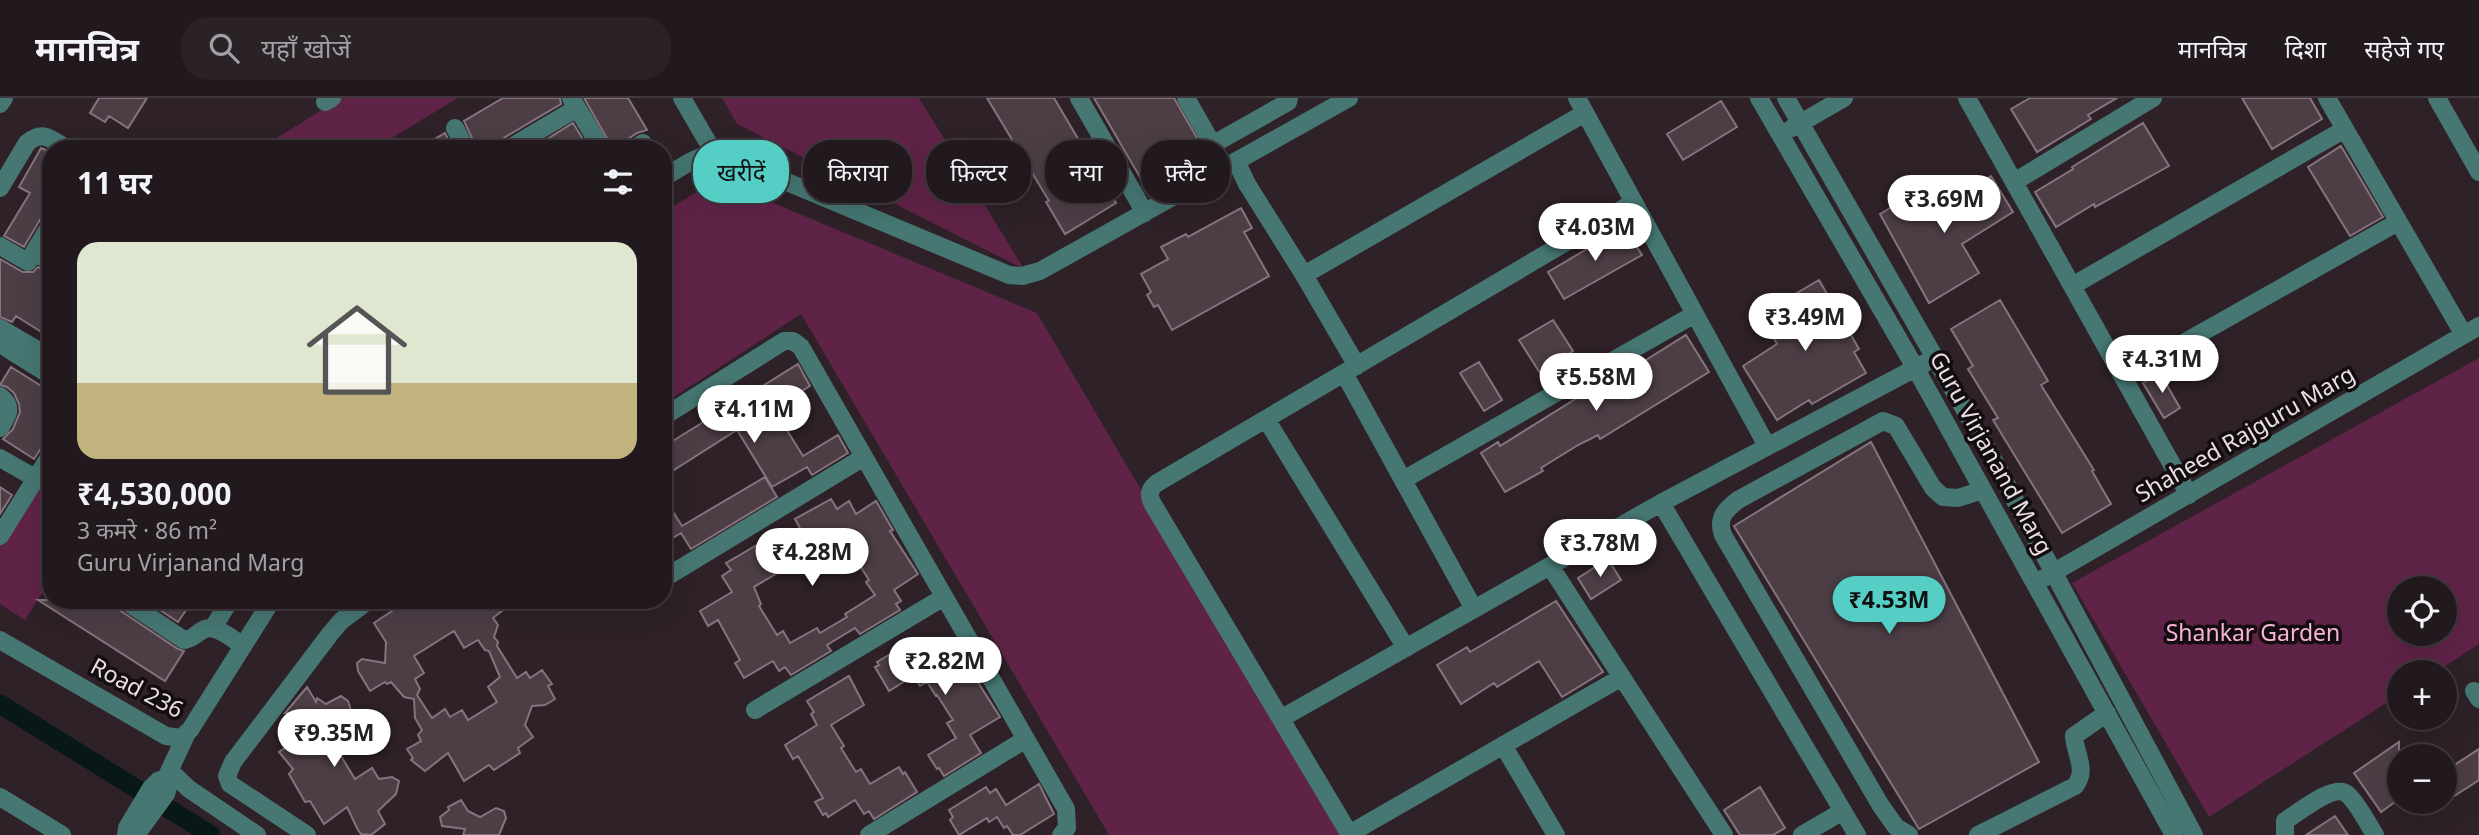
<!DOCTYPE html>
<html lang="hi">
<meta charset="utf-8">
<style>
:root{--surface:#22191e;--page:#2a2227;--text:#f1f3f6;--muted:#a2a0a4;--line:#3f383c;--accent:#55cec6}
body{margin:0;font-family:"Noto Sans","Noto Sans Devanagari",sans-serif;background:var(--page);color:var(--text);height:100vh;display:flex;flex-direction:column;font-size:26px;white-space:nowrap}
*{box-sizing:border-box;margin:0}
p{font-size:23px;color:var(--muted)}
.icon{flex:none;width:38px;height:38px;fill:none;stroke:currentColor;stroke-width:2;stroke-linecap:round;stroke-linejoin:round}
.map{position:relative;flex:1;overflow:hidden}
.sheet{position:absolute;left:42px;top:42px;width:630px;height:469px;display:flex;flex-direction:column;background:var(--surface);border-radius:28px;box-shadow:0 7px 28px #0002,0 0 0 2px var(--line)}
.sheet>*{flex:none}
.top-card{position:absolute;left:693px;top:42px;width:665px;height:63px;display:flex;gap:14px}
.buttons{position:absolute;left:2387px;top:478px;display:grid;gap:14px}
.buttons a{display:grid;place-items:center;width:70px;height:70px;border-radius:50%;background:var(--surface);box-shadow:0 7px 28px #0002,0 0 0 2px var(--line);font-size:35px}
.price{position:absolute;translate:-50% -60px;padding:0 16px;border-radius:24px;background:#fff;color:#222;font-size:23px;line-height:46px;filter:drop-shadow(0 2px 4px #0008)}
.price::after{content:'';position:absolute;left:50%;top:42px;width:21px;height:16px;margin-left:-10px;background:inherit;clip-path:polygon(0 0,100% 0,50% 100%)}
.price.current{background:var(--accent);color:#111}
ul{padding:0;list-style:none}
li{display:grid;align-content:center;gap:14px;height:371px;padding:0 35px}
li span{display:grid;place-items:center;height:217px;border-radius:21px;color:#555}
li>.icon{margin-inline-start:auto}
span .icon{width:126px;height:126px;fill:#fffc;stroke-width:1}
li b{font-size:30px}
h2{display:flex;justify-content:space-between;align-items:center;height:84px;padding:0 35px;font-size:30px}
.pill{padding:0 24px;border-radius:28px;background:var(--surface);box-shadow:0 7px 28px #0002,0 0 0 2px var(--line);font-size:24px;line-height:63px}
.pill.current{background:var(--accent);color:#111}
header{display:flex;align-items:center;gap:42px;box-sizing:border-box;height:98px;padding:0 35px;background:var(--surface);border-bottom:2px solid var(--line)}
header strong{font-size:33px}
nav{display:flex;gap:38px;margin-inline-start:auto;font-size:24px}
.search{width:490px;height:63px;background:var(--page);display:flex;align-items:center;gap:18px;box-sizing:border-box;padding:0 24px;border-radius:28px;color:var(--muted);font-size:26px}
.map>svg:first-child{display:block}
</style>
<header>
<strong>मानचित्र</strong>
<div class="search"><svg class="icon" aria-label="search" viewBox="0 0 24 24"><circle cx="10" cy="10" r="6"/><path d="M15 15l6 6"/></svg>यहाँ खोजें</div>
<nav><a>मानचित्र</a><a>दिशा</a><a>सहेजे गए</a></nav>
</header>
<div class="map">
<svg width="2479" height="737" viewBox="0 0 2479 737">
<rect width="100%" height="100%" fill="#2e2128"/>
<path fill="#602348" fill-rule="evenodd" d="M341,0H458L385,44L389,51H259Z
M722,0H919L1024,171L737,26Z
M718,82L1037,215L1344,737H1109L801,216L663,306V114Z
M2479,260V546L2436,574H2399V597L2209,719L2072,485ZM2399,490H2445V536H2399Z
M51,367V481L25,522L0,506V445Z"/>
<g fill="none" stroke-linecap="round" stroke-linejoin="round">
<path stroke="#071817" stroke-width="19" d="M0,606L211,737"/>
</g>
<path fill="#4d3e46" stroke="#85747d" stroke-width="2" fill-rule="evenodd" d="M99,0H147L128,30L109,18L105,24L90,15Z
M503,0H560L561,6L502,41L497,51H477L464,23Z
M584,0H628L647,32L637,35L613,51Z
M987,0H1054L1116,105L1065,136L1046,104L1049,103Z
M1094,0H1174L1208,59L1148,93Z
M2030,0H2117L2088,17L2091,21L2037,54L2011,11Z
M2242,0H2310L2322,21L2272,51Z
M1721,3L1737,29L1683,62L1667,36Z
M573,25L589,51H531Z
M2143,25L2169,68L2095,109L2094,106L2056,129L2035,94L2073,71L2072,69Z
M445,35L453,51H418Z
M2341,48L2383,119L2350,138L2308,69Z
M41,50L51,54V115L41,120L24,149L4,138L30,95L19,89Z
M1991,78L2013,114L1962,146L1979,175L1929,205L1880,116L1917,94L1929,114Z
M1241,110L1252,130L1244,134L1269,178L1172,232L1158,207L1154,209L1147,197L1151,194L1141,176L1168,161L1161,149L1186,136L1188,139Z
M1624,129L1642,157L1564,201L1548,174Z
M0,161L23,174H33L38,169L51,175V240L16,218L12,224L0,219Z
M1819,182L1859,251L1854,254L1866,275L1812,306L1809,302L1777,322L1743,268L1777,246L1768,230L1779,224L1771,210Z
M2000,202L2048,283L2041,287L2094,372L2092,373L2111,406L2062,435L1993,322L1998,320L1968,271L1973,268L1951,231Z
M1553,222L1573,253L1540,275L1519,242Z
M1686,237L1709,274L1600,341L1598,337L1578,347L1541,370L1543,373L1505,394L1481,355L1498,344L1500,348L1593,290L1612,280L1614,282Z
M1479,264L1502,302L1484,313L1460,275Z
M798,266L810,288L774,310L761,289Z
M11,269L51,294V345L42,349L34,361L3,341L13,331L20,314L19,306L14,295L7,289L0,287Z
M2160,275L2180,310L2164,320L2143,285Z
M770,305L803,358L838,337L848,355L812,377L807,369L772,389L737,332L663,379V349L726,310L736,326Z
M1871,344L2039,664L1919,731L1734,428Z
M765,379L777,399L691,451L681,435L663,446V398L682,428Z
M0,389L12,397L0,416Z
M831,401L837,411L849,403L856,416L876,403L893,432L890,433L918,476L894,492L901,503L896,506L900,512L860,536L855,530L827,547L831,553L791,577L785,569L779,573L773,563L744,580L735,565L740,562L718,522L708,528L700,513L732,494L722,478L731,472L726,465L762,444L768,453L796,436L801,432L795,421ZM831,435L838,447L844,443L869,482L866,484L875,497L845,516L847,519L820,535L817,530L790,545L783,533L777,537L759,508L761,506L754,489L789,468L786,462Z
M1608,461L1621,482L1591,501L1578,480Z
M38,502H113L118,511L178,551L184,553L165,583Z
M145,502H187L182,509L186,512L178,524Z
M395,502H516L493,520L498,527L494,539L498,544L497,548L517,580L526,574L530,580L542,572L552,586L548,588L555,601L545,607L532,608L525,627L533,639L518,650L520,655L494,672L489,667L464,683L448,655L425,673L411,662L413,660L407,651L421,643L418,637L422,632L415,620L414,601L404,599L391,584L387,586L385,584L370,593L358,573L357,565L362,561L385,565L386,544L374,525L395,511ZM454,533L464,550L478,542L485,552L489,553L500,579L488,589L497,604L468,622L462,612L450,619L445,611L432,620L417,597L420,591L415,581L424,575L414,558Z
M1556,503L1603,574L1562,599L1539,563L1497,589L1494,585L1461,606L1437,567L1467,549L1470,554Z
M914,542L928,565L959,547L974,574L972,575L1000,619L970,637L981,655L944,678L939,670L937,671L928,657L956,640L947,625L953,622L937,597L936,598L927,584L920,588L913,578L889,593L875,569L879,567L877,564Z
M849,578L864,607L831,627L844,648L841,650L856,674L861,671L870,686L899,669L903,676L905,674L917,694L874,721L869,713L864,716L855,702L828,719L826,715L823,717L815,704L823,700L798,658L793,661L785,647L817,627L811,616L814,614L807,603Z
M307,589L316,604L317,600L326,606L341,598L348,603L351,612L340,618L347,629L330,640L355,681L372,670L379,681L392,679L399,683L396,696L378,713L385,726L371,737L361,736L358,732L347,709L324,726L310,703L305,704L289,676L293,671L279,654L304,637L312,615H285Z
M2399,644V701L2381,714L2354,675Z
M2479,651V682L2445,704V673Z
M1039,686L1054,716L1020,737H1013L1007,728L1004,730L997,719L989,724L987,720L959,737L950,722L953,719L949,712L986,689L990,695L996,691L1006,707Z
M1760,689L1785,730L1773,737H1740L1724,712Z
M461,702L468,713L480,719L496,710L504,713L506,720L499,737H463L465,731L442,728L440,719L449,712L448,709Z
M2335,718L2348,737H2306Z"/>
<g fill="none" stroke-linecap="round" stroke-linejoin="round">
<path stroke="#467773" stroke-width="18" d="M571,0L602,51
M682,0L714,55
M1079,0L1145,115
M1186,0L1210,42L1219,43L1288,4L1289,0
M1577,0L1767,348
M1759,0L1916,271L2174,737
M1786,0L1994,363L2194,737
M1967,0L2189,397
M2327,0L2464,237
M2437,0L2479,74
M325,4L332,0
M0,6L4,0
M455,30L466,51
M1792,30L1844,0
M508,51L577,10
M633,51L643,45
M1236,63L1247,86L1304,177L1357,268
M663,80C679,71 702,53 720,56L1009,177L1022,178L1040,173L1349,0
M2014,84L2153,0
M0,90L27,45C44,31 51,42 68,51
M0,148L28,164L51,126
M35,154L51,164
M1304,177L1585,15
M2072,188L2345,31
M0,230L51,260
M0,246L51,278
M1344,275L1157,385C1148,392 1148,398 1154,408L1350,737
M2123,279L2398,124
M0,298C14,309 8,317 0,330
M663,319L784,243H793L801,249L1066,711L1067,730L1061,737
M1266,321L1406,550
M0,360L35,380
M1403,382L1695,216
M1661,405L1857,737
M0,438L51,356
M1550,468L1724,737
M2044,480L2479,228
M663,481L864,359
M124,502L184,542C194,541 197,534 205,531C217,527 234,542 243,548
M1474,511L1344,275L1634,104
M213,530L230,502
M0,542L166,638L181,640L190,632L272,502
M2474,593L2479,601
M755,612L944,499
M1282,620L1661,405L1925,265
M1503,647L1556,737
M170,673L189,691L257,737
M0,699L62,737
M1349,736L1622,579
M126,737L127,730L151,690L158,683L166,680L186,637
M136,737L166,696L168,689L166,680
M307,737L230,686L227,678L233,664L330,536L341,523L369,502
M869,737L1026,641
M1802,737L1843,713
M1909,737L1896,729L1881,708L1723,437C1717,420 1725,412 1738,402L1883,323L1896,328L1933,390L1943,399L1958,400L1983,392
M1978,737L2075,688C2088,672 2075,656 2074,638L2107,615
M2285,737V723C2298,715 2334,685 2347,696C2357,704 2368,726 2375,737"/>
</g>
<g text-anchor="middle" stroke-width="7" stroke-linejoin="round" paint-order="stroke">
<g font-size="23" fill="#e9dfe4" stroke="#130d10">
<text transform="translate(2245 336) rotate(-30)" y="8">Shaheed Rajguru Marg</text>
<text transform="translate(1991 355) rotate(61)" y="8">Guru Virjanand Marg</text>
<text transform="translate(137 590) rotate(28)" y="8">Road 236</text>
</g>
<g font-size="23" fill="#f6b3d7" stroke="#130d10">
<text x="2253" y="543">Shankar Garden</text>
</g>
</g>
</svg>
<div class="buttons">
<a><svg class="icon" aria-label="locate" viewBox="0 0 24 24"><circle cx="12" cy="12" r="6"/><path d="M12 2v4M12 18v4M2 12h4M18 12h4"/></svg></a>
<a>+</a>
<a>−</a>
</div>
<b class="price" style="left:1944px;top:137px">₹3.69M</b>
<b class="price" style="left:1595px;top:165px">₹4.03M</b>
<b class="price" style="left:1805px;top:255px">₹3.49M</b>
<b class="price" style="left:2162px;top:297px">₹4.31M</b>
<b class="price" style="left:1596px;top:315px">₹5.58M</b>
<b class="price" style="left:754px;top:347px">₹4.11M</b>
<b class="price" style="left:1600px;top:481px">₹3.78M</b>
<b class="price" style="left:812px;top:490px">₹4.28M</b>
<b class="price current" style="left:1889px;top:538px">₹4.53M</b>
<b class="price" style="left:945px;top:599px">₹2.82M</b>
<b class="price" style="left:334px;top:671px">₹9.35M</b>
<div class="top-card">
<a class="pill current">खरीदें</a>
<a class="pill">किराया</a>
<a class="pill">फ़िल्टर</a>
<a class="pill">नया</a>
<a class="pill">फ़्लैट</a>
</div>
<section class="sheet">
<h2>11 घर<svg class="icon" aria-label="filters" viewBox="0 0 24 24"><path d="M4 7h16M4 17h16"/><circle cx="9" cy="7" r="2"/><circle cx="15" cy="17" r="2"/></svg></h2>
<ul>
<li><span style="background:linear-gradient(#dfe7d0 65%,#c2b280 0)"><svg class="icon" aria-label="home" viewBox="0 0 24 24"><path d="M3 11l9-7 9 7M6 9v11h12V9"/></svg></span><div><b>₹4,530,000</b><p>3 कमरे · 86 m²</p><p>Guru Virjanand Marg</p></div></li>
</ul>
</section>
</div>
